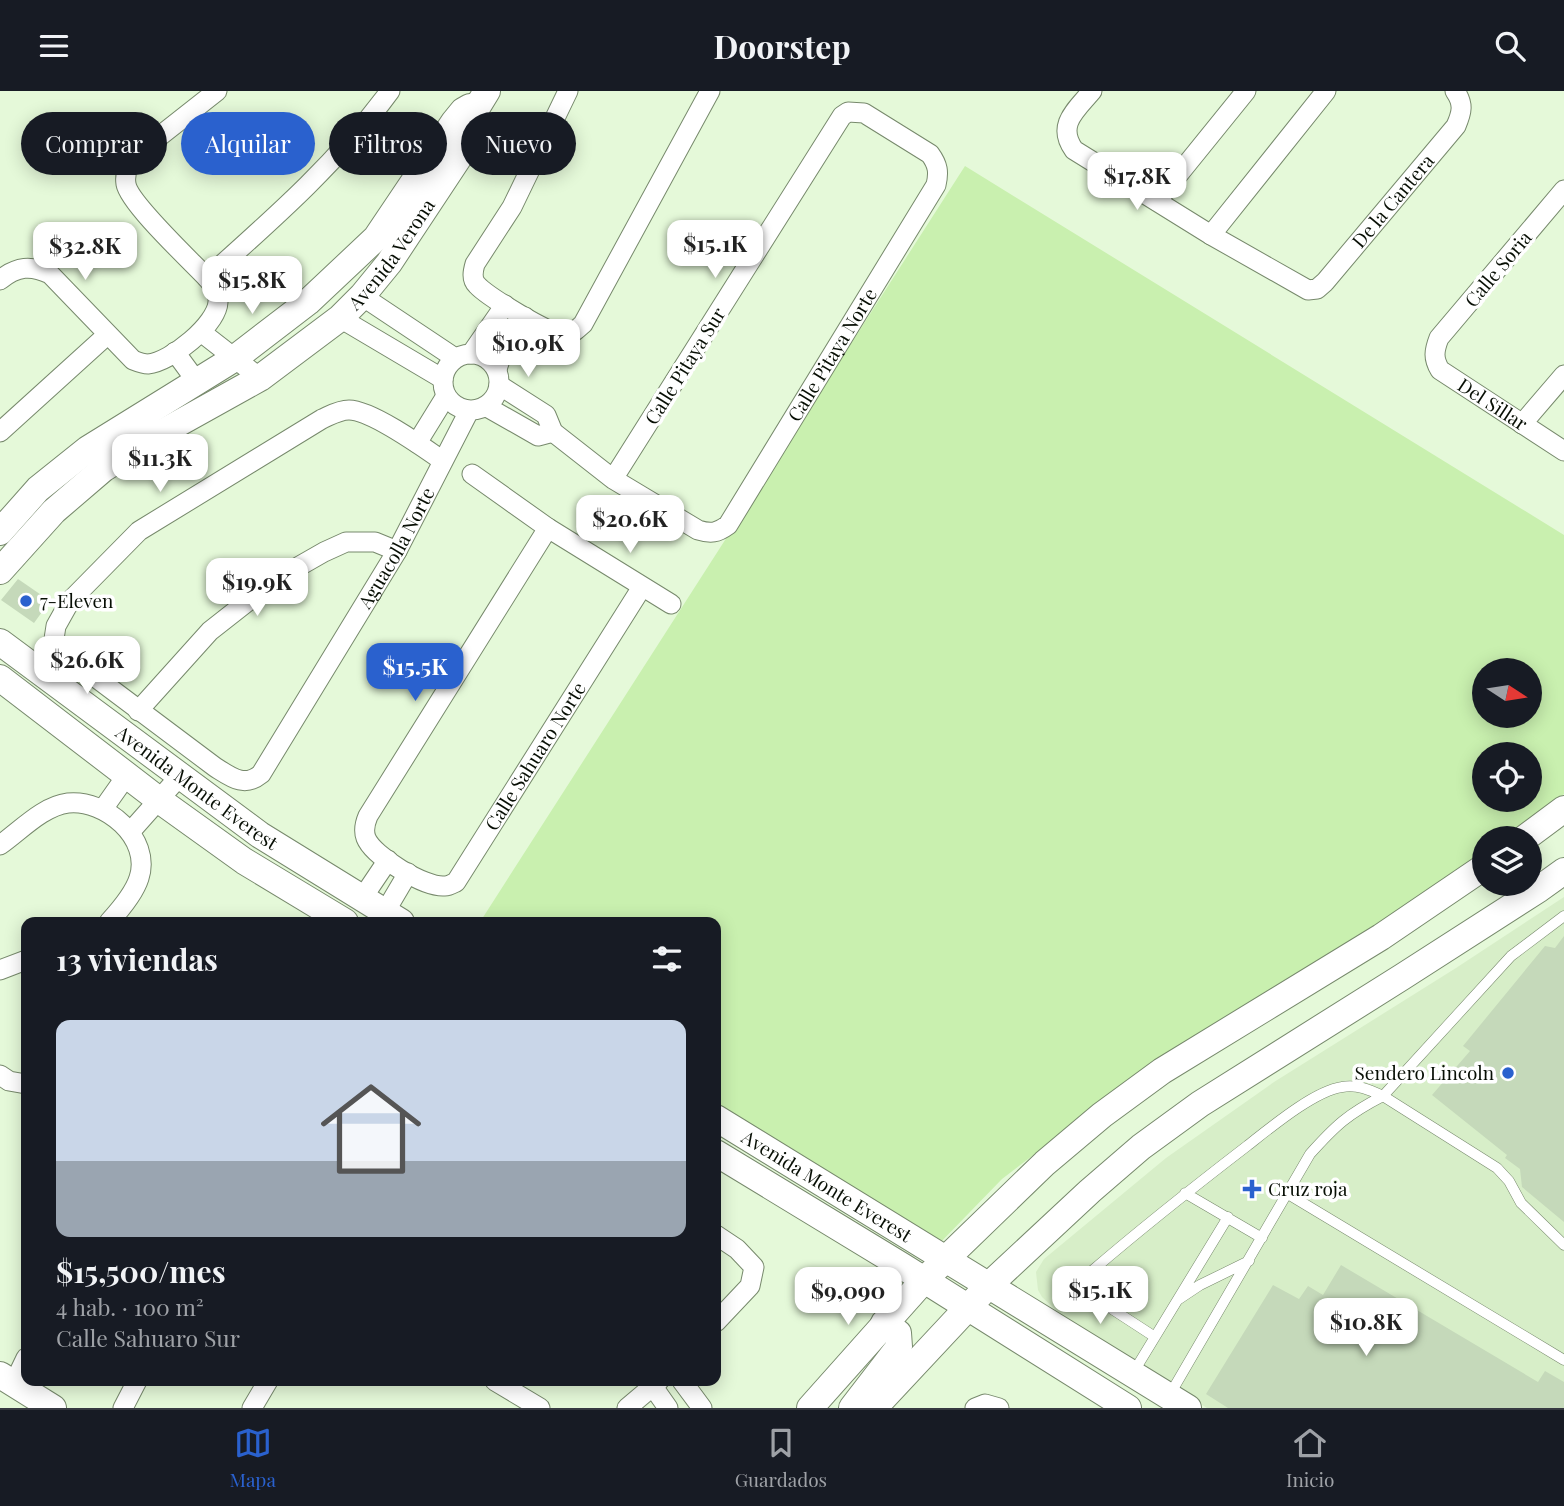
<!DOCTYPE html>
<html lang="es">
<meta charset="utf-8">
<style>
:root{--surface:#171b24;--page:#20242c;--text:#f1f3f6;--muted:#9ea1a6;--line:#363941;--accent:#2a61ce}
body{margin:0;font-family:"Playfair Display",serif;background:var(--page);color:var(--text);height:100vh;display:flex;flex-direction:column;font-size:26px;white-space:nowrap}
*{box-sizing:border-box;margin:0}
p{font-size:23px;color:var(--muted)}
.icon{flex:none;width:38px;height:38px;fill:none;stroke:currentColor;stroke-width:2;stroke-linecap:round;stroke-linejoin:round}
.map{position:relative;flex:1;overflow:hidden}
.drawer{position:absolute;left:21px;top:826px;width:700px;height:469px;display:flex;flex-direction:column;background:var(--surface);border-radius:14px;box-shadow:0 4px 18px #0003}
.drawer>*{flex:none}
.banner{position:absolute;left:21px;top:21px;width:700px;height:63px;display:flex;gap:14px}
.needle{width:46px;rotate:102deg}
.controls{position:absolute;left:1472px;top:567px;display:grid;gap:14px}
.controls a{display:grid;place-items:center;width:70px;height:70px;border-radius:50%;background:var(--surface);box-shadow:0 4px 18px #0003;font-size:35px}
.price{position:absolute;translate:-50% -60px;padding:0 16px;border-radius:14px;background:#fff;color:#222;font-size:23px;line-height:46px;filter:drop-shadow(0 2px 4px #0008)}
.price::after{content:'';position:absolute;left:50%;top:42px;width:21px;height:16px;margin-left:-10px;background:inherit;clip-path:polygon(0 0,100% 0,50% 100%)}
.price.current{background:var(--accent);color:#fff}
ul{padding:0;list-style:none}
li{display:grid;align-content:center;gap:14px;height:371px;padding:0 35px}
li+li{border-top:2px solid var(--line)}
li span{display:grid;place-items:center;height:217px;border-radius:14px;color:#555}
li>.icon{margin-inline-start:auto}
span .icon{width:126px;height:126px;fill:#fffc;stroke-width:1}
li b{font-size:30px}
h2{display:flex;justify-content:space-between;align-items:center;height:84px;padding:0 35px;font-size:30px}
.tag{padding:0 24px;border-radius:32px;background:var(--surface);box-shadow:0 4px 18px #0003;font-size:24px;line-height:63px}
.tag.current{background:var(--accent);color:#fff}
header{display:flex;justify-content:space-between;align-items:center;height:91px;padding:0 35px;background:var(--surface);font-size:32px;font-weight:700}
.tab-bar{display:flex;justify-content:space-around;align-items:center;height:98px;border-top:2px solid var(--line);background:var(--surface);font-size:19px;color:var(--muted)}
.tab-bar a{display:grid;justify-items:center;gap:4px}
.tab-bar .current{color:var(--accent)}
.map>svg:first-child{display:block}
</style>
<header><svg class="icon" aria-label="menu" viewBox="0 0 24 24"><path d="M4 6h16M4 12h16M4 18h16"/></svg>Doorstep<svg class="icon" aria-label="search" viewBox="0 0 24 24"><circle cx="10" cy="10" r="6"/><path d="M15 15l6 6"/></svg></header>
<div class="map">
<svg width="1564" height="1317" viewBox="0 0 1564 1317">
<rect width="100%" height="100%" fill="#e5f9d9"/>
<path fill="#d7eec8" d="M1564,806V1317H1207L1069,1231L1042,1206L1038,1199L1036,1181L1044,1168L1166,1067L1274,991L1456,877Z"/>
<path fill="#c9f0af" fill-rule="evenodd" d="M965,75L1564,444V703L1506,747H1484V764L1371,839L1265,901L1117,1000L1002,1088L936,1156L716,1021V831H480ZM1484,579H1530V625H1484ZM1484,663H1530V709H1484Z"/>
<path fill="#c5d9ba" d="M18,488L50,510L34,532L1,509Z
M1564,845V1131L1522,1096L1520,1078L1505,1067L1507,1064L1432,1004L1470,960L1463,955L1545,855L1555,857Z
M1341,1174L1538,1291L1545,1280L1564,1291V1317H1228L1206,1303L1273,1194L1299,1208L1308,1195L1323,1204Z"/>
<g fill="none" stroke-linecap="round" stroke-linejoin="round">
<defs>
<path id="lane" d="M1564,825L1511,865L1383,1005L1497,1077L1509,1090L1521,1112L1564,1154
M1185,1102L1262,1147
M1288,1103L1564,1269
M1179,1208L1200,1194L1249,1170
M1155,1246L1092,1205C1087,1195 1087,1189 1093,1179C1143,1136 1195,1095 1247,1055C1270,1037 1314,1000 1342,996C1357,993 1370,999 1383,1005
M1133,1282L1228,1126
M1169,1305L1310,1063C1336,1034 1348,1023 1383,1005"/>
<g id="street">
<path d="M568,0L512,116L475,173C473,180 471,188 477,194C487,205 550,244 564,244C572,244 577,238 583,233L710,0"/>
<path id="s1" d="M1092,0C1076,19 1056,34 1074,59L1211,144L1308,199L1317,198L1325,191L1456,35C1462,21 1464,13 1455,0"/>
<path id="s2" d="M1564,99L1439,247C1434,260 1433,267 1440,279L1564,360"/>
<path d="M1157,110L1246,0"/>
<path d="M1211,144L1326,0"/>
<path d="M207,187C273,128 338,71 390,0"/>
<path d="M0,189C17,175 31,174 50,183L133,269C138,271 143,273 148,273C171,271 217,233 218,211C219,201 213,194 207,187C191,170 129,112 126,93C124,80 130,72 137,63L217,0"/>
<path d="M362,205L455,267"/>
<path d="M340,227L443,288"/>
<path d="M201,241L260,287"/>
<path d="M175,261L197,291"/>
<circle cx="471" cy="291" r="28"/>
<path d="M471,263L505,214"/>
<path d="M497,278L502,263L525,226"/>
<path id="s3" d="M499,294L546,324L553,341L613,388L698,439C711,443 717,442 728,434L936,94C939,81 938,74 930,63L864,22L848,21L842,25L613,388"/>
<path d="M487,316L538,345L553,341"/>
<path d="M1522,333L1564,284"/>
<path d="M0,341L107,244"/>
<path d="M417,352L446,305"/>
<path id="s4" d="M443,370C423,356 371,319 349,319C339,319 331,324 322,328L139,440L70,510L56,535L54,548L59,559L215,676C231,686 244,697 261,683L397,460L469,320"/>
<path d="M472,383L548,437L671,513"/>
<path id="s5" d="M548,437L368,725C365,732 363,739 366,747C373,765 425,797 445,795C449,795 452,793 456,791L642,496"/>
<path d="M138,620L210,540L275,489L324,461L346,451H375L397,460"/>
<path d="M103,718L127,684"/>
<path d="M131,740L179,686"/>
<path d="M0,754C20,740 43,715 68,712C105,708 152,747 139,787C134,803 120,819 109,831"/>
<path d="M363,806L388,769"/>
<path d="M385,821L408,782"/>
<path d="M0,879L26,869"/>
<path d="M0,984L9,990L26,993"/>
<path d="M716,1144L737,1158L754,1176L750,1195L716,1231"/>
<path d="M495,1290L540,1317"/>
<path d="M649,1290L668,1317"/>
<path d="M682,1290L702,1317"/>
<path d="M14,1292L26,1267"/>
<path d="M123,1317L137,1290"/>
<path d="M252,1317L268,1290"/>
<path d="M627,1317L659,1290"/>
<path d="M975,1317L985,1313L999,1317"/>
</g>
<g id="secondary">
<path d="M0,441L38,398L88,358L235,267L308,211L376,147L454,31L463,20L470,16L476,18"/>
<path id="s6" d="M0,480L54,420L103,378L154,346L260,287L340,227L362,205L389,172L465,57L477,35L476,18L487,0"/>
<path id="s7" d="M0,551L260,744L401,831"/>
<path d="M0,587L159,709L244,770L345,831"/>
<path d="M1525,747L1564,718"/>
<path id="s8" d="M716,1027L1188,1317"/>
<path d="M716,1062L902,1175L1128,1317"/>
<path d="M0,1284L53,1317"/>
<path d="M810,1317L924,1189L1045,1072L1102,1024L1162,980L1381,846L1484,776"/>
<path d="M852,1317L899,1256L898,1242L884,1232"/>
<path d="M874,1317L988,1195L1090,1100L1141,1056L1200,1013L1402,886L1539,798L1564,780"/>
</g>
</defs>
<use href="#lane" stroke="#77896c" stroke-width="11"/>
<use href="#street" stroke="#77896c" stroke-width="21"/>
<use href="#secondary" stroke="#77896c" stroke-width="28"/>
<use href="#lane" stroke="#fff" stroke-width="10"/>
<use href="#street" stroke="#fff" stroke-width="19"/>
<use href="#secondary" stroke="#fff" stroke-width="26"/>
</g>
<g fill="#2a61ce" stroke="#fff" stroke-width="2.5">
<circle cx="26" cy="510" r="7"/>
<circle cx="1508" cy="982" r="7"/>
<path d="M1248.5 1087.5h7v7h7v7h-7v7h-7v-7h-7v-7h7z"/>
</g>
<g text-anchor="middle" stroke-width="7" stroke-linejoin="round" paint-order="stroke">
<g font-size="19" fill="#080f05" stroke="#fff">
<text dy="7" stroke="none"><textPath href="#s1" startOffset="467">De la Cantera</textPath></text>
<text dy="7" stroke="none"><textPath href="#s6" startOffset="509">Avenida Verona</textPath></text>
<text transform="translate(1498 178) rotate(-50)" y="7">Calle Soria</text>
<text dy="7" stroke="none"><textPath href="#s3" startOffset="481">Calle Pitaya Norte</textPath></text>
<text transform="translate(685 275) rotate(-58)" y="7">Calle Pitaya Sur</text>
<text dy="7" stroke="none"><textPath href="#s2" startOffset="290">Del Sillar</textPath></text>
<text dy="7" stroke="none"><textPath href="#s4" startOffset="1013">Aguacolla Norte</textPath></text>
<text dy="7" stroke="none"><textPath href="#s5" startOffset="618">Calle Sahuaro Norte</textPath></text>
<text dy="7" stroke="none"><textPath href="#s7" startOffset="245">Avenida Monte Everest</textPath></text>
<text dy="7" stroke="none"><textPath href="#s8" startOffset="130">Avenida Monte Everest</textPath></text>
</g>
<g font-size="19" fill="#080f05" stroke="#fff" text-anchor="start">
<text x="40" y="517">7-Eleven</text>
<text x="1494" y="989" text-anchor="end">Sendero Lincoln</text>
<text x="1268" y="1105">Cruz roja</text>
</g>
</g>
</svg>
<div class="controls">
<a><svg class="needle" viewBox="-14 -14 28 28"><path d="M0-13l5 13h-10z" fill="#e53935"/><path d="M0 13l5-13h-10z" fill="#9ea1a6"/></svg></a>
<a><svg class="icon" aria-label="locate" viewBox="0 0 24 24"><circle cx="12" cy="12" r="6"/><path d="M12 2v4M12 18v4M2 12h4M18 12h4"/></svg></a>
<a><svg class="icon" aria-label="layers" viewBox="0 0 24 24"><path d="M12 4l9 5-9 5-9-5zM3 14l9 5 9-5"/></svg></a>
</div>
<b class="price" style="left:1137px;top:121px">$17.8K</b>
<b class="price" style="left:715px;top:189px">$15.1K</b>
<b class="price" style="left:85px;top:191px">$32.8K</b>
<b class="price" style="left:252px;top:225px">$15.8K</b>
<b class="price" style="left:528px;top:288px">$10.9K</b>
<b class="price" style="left:160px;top:403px">$11.3K</b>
<b class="price" style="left:630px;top:464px">$20.6K</b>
<b class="price" style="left:257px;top:527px">$19.9K</b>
<b class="price" style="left:87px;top:605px">$26.6K</b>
<b class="price current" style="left:415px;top:612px">$15.5K</b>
<b class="price" style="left:1100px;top:1235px">$15.1K</b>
<b class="price" style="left:848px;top:1236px">$9,090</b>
<b class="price" style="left:1366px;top:1267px">$10.8K</b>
<div class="banner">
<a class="tag">Comprar</a>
<a class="tag current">Alquilar</a>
<a class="tag">Filtros</a>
<a class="tag">Nuevo</a>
</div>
<section class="drawer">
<h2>13 viviendas<svg class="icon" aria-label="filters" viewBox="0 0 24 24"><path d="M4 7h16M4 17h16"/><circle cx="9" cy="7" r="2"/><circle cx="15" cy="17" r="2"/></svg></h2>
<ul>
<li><span style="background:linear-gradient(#c9d6e8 65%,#9aa5b1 0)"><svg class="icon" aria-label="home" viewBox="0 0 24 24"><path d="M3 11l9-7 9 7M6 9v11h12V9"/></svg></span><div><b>$15,500/mes</b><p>4 hab. · 100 m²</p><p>Calle Sahuaro Sur</p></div></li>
</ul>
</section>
</div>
<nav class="tab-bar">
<a class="current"><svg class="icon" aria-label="map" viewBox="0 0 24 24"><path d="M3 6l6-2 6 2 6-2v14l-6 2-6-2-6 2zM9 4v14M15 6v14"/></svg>Mapa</a>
<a><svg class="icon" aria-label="saved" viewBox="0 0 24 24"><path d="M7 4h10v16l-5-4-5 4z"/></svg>Guardados</a>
<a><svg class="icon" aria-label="home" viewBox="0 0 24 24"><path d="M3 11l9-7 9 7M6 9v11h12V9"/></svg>Inicio</a>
</nav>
